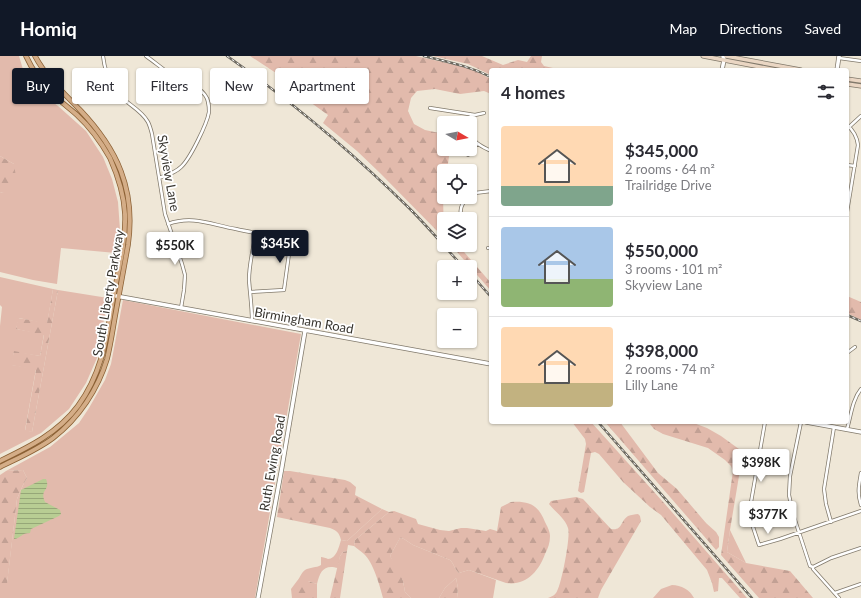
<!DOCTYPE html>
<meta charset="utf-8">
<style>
:root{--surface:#fff;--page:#f7f7f7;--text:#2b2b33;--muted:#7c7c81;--line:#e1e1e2;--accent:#111827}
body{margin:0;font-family:Lato,sans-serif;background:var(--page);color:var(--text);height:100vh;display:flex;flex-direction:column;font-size:15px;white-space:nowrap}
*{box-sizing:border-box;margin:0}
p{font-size:13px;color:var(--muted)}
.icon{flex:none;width:22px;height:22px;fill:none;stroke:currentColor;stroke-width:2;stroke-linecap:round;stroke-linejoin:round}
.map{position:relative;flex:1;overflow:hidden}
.side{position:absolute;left:489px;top:12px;width:360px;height:356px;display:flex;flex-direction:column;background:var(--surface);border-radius:4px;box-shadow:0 1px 3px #0004}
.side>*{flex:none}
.banner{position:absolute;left:12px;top:12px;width:380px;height:36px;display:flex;gap:8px}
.needle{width:26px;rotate:100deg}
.controls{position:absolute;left:437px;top:60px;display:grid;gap:8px}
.controls a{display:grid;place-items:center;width:40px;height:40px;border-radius:4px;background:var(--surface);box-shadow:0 1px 3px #0004;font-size:20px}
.price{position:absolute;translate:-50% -34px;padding:0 9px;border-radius:4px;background:#fff;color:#222;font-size:13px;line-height:26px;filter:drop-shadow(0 1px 2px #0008)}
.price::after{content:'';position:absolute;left:50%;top:24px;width:12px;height:9px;margin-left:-6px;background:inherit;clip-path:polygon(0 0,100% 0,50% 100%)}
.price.on{background:var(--accent);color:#fff}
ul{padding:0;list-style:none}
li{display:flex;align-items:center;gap:12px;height:100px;padding:0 12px}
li+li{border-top:1px solid var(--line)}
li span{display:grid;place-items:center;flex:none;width:112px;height:80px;border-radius:4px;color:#555}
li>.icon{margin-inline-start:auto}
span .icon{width:48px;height:48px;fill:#fffc;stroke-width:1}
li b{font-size:17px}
h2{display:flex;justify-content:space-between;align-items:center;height:48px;padding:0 12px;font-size:17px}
.tag{padding:0 14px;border-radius:4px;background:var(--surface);box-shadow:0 1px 3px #0004;font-size:14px;line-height:36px}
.tag.on{background:var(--accent);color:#fff}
header{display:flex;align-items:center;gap:24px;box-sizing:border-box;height:56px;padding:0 20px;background:var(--accent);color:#fff}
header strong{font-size:19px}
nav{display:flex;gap:22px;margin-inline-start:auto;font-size:14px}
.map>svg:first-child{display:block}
</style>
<header>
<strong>Homiq</strong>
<nav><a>Map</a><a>Directions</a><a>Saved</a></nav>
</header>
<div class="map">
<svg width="861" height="542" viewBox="0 0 861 542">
<defs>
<pattern id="forest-firs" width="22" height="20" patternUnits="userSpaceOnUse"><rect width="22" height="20" fill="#e2baac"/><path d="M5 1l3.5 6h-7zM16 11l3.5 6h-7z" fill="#c2a094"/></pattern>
<pattern id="water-rules" width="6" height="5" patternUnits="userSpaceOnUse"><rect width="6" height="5" fill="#b8cd93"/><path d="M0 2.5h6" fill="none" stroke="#96a778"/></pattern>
</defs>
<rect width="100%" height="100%" fill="#efe7d7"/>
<path fill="#e2baac" d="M0,0H19L25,20L40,37L58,50L86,75L103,101L112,123L118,146L120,174L116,197L61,192L57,228L33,224L0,216V136L3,137L14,108L0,100Z
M0,221L53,233L47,268L19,262L16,273L44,278L40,300L14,296L12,309L36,313L25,374L32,376L58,234L108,242L97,302L86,327L69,353L41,377L0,398V270L2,251L0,249Z
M123,244L301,278L255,542H0V528L7,527L17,443L23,429L27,422L23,414L6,415L50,391L79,367L89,352L105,324L111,308Z
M382,453L389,456L355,484L354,490L348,489L347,495L343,496L340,500L338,512C324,508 320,515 317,528L308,525H297C300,522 301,517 305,514C310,511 316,512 321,509V501C323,501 326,502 328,503C336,503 339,491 341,484L347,485Z
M730,474L746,507L727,496Z
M400,482L404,483L413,489L450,504C454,508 455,514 459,517L469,514L496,524L493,542H457L458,532L456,522L445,532L439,542H411L405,536L403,525L390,500Z
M672,529C681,529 690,534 694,542H653L661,533Z"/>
<path fill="url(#forest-firs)" d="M250,0H416L460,10L471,13L491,23V38L484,35L460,38L435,33L417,35L411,42L408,55L414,68L425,74L444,78V93H450L447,115H444V134L443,140L444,182L380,117L357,95L323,67L328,59L303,41L296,33L276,17Z
M433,0H482L503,9L518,4L527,6L531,0H542L541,6L544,10L562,14H491V19L468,8Z
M0,100L14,108L16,121L13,132L3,137L0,136Z
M451,189H458L491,227V235Z
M53,233L58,234L32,376L25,375L36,314L11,309L14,295L40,300L44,279L16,273L18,262L47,267Z
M847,240L861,246V264L847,257Z
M572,366H591L664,447L747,542H740L722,522H719L718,535L714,536L712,527L707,514L661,459L650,451L623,426L599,398L595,396L591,397L584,436L581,437L578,435L586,388L585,383Z
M605,366H620L658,417L677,433L706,467L716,476L719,481V491L716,494Z
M644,366H691L707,372L721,380L743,396L730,474L727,496L746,507L790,515L813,542H759L721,499L733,415L731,410L725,404L708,392L663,378L654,373L650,368Z
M23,414L27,422L23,429L17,443L7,528H0V419L6,415Z
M284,415H290L345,424L350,426L356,431L355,439L382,453L347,485L341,484C339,476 337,475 330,472L277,461Z
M576,441L583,443L611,473C623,475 620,465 628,460C631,459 635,458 638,458L640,460L641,465L601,534L598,542H548C550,541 554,540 556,537C561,531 571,480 568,472C565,462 555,456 549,448L551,445Z
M511,446C528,445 538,448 545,466C547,470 550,475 550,480C550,487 548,492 545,498C539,515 526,530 506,527L469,514L459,517C455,514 454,508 450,504L413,489L404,483L400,482L390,500L398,512L403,525L405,536L411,542H383C380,530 373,506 364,498C361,495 357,493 354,490L355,484L389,456L394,455L416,463L418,468L440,474L449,475L461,472H467L486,475L490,473L497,475L501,451Z
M347,495L340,542H330L340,500L343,496Z
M456,522L458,532L457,542H439L445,532Z
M297,525H308L317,528V542H292L291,533Z"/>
<path fill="url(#water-rules)" d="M43,423H46C51,435 39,433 45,446L60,454L61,458L59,460L31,473L30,477C21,477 21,482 14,483L21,434Z"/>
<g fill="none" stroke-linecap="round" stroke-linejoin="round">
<defs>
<path id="minor" d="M103,0C104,10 109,28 116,36C125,47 141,53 148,66C150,70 151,74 152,78L165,158L182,208L185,219L184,234L181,252
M146,0C156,7 165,15 176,22C185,28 198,29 205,39C209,44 209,50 209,56C207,68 190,103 181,111C175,117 167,119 159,122
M839,2L861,5
M430,52L475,59L484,57
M470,67L471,59
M847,69C853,74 857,81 858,89L847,156
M849,71L861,60
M470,76C473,87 481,90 491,95
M468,99L477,88
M847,109L855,110
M491,135V129
M470,140L475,137L491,135
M463,163C458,155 462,147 468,141
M168,168C193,159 212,169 236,173C254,177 273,180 291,183L284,234L250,236
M488,192H491
M252,265C252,251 250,238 249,224C249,208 253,193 256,177
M847,297L855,291
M765,366L750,452V462L759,489L780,483L861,455
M801,366L790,420L789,439L793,458L809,507L810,510L813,511V513L839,542
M847,373C851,360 852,344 861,333
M861,417C859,429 857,437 861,449
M831,466L826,448L824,433L834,371
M813,511L831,502L861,492
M835,537L861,528"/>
<path id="tertiary" d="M722,14L724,4L723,0
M837,14L839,0
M116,240L491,308
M806,366L861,376
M258,542L282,411L305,275"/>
<path id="secondary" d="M703,0L776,14
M726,0L801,14
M847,23L861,25
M847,28L861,30"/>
<path id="primary" d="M0,405C29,391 58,377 78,350C105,313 107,275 115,232C120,208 126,183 125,158C124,138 118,120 110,102C101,86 90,71 77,59C68,51 58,44 50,35C40,25 32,13 26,0
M0,411C18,402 37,394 53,382C79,362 98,333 107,303C111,287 113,271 116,255C120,233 124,211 128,189C136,133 117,93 80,54C64,37 46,21 35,0"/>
</defs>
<use href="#minor" stroke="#81796b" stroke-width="4"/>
<use href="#tertiary" stroke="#81796b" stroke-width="5"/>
<use href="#secondary" stroke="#81796b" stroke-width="5"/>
<use href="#primary" stroke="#8b6034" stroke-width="5.5"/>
<use href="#minor" stroke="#fff" stroke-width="2.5"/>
<use href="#tertiary" stroke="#fff" stroke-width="3.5"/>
<use href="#secondary" stroke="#ead6c3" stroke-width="3.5"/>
<use href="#primary" stroke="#d4ad87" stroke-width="4"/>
<defs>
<path id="rail" d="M227,0C291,45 353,97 409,152C428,171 445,191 463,211
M424,0C448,6 469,10 491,21
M470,217L491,241
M847,259L861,265
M598,366L752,542"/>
</defs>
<use href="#rail" stroke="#6c685f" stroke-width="2.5"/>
<use href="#rail" stroke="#fff" stroke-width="1" stroke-dasharray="3" stroke-linecap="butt"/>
</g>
<g text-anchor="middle" stroke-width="3.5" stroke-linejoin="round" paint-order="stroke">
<g font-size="13" fill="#37342e" stroke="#fff">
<text transform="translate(169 117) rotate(80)" y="5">Skyview Lane</text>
<text transform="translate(108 237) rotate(-80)" y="5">South Liberty Parkway</text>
<text transform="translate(304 264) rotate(10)" y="5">Birmingham Road</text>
<text transform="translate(272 407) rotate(-80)" y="5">Ruth Ewing Road</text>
</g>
</g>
</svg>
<div class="controls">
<a><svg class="needle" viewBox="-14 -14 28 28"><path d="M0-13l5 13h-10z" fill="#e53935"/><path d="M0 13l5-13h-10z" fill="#7c7c81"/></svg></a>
<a><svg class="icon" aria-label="locate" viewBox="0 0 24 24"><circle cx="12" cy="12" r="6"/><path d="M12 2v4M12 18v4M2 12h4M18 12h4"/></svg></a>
<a><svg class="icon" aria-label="layers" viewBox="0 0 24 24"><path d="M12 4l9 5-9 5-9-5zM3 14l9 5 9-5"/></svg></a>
<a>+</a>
<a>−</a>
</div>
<b class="price on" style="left:280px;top:208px">$345K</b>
<b class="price" style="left:175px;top:210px">$550K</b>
<b class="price" style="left:761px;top:427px">$398K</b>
<b class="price" style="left:768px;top:479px">$377K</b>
<div class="banner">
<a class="tag on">Buy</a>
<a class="tag">Rent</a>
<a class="tag">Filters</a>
<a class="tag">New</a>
<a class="tag">Apartment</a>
</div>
<section class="side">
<h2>4 homes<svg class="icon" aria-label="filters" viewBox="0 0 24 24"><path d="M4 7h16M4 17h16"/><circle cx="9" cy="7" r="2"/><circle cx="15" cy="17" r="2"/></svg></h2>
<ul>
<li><span style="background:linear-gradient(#ffd9b3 75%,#7fa58c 0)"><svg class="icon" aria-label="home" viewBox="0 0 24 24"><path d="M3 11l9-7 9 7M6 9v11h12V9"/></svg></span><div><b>$345,000</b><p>2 rooms · 64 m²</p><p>Trailridge Drive</p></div></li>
<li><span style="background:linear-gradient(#a9c7e8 65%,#8fb573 0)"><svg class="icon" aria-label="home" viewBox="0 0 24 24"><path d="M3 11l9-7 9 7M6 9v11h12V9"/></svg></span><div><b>$550,000</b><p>3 rooms · 101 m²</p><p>Skyview Lane</p></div></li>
<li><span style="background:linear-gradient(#ffd9b3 70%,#c2b280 0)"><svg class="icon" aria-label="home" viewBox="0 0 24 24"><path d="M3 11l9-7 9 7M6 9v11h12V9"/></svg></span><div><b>$398,000</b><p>2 rooms · 74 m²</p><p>Lilly Lane</p></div></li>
</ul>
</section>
</div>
